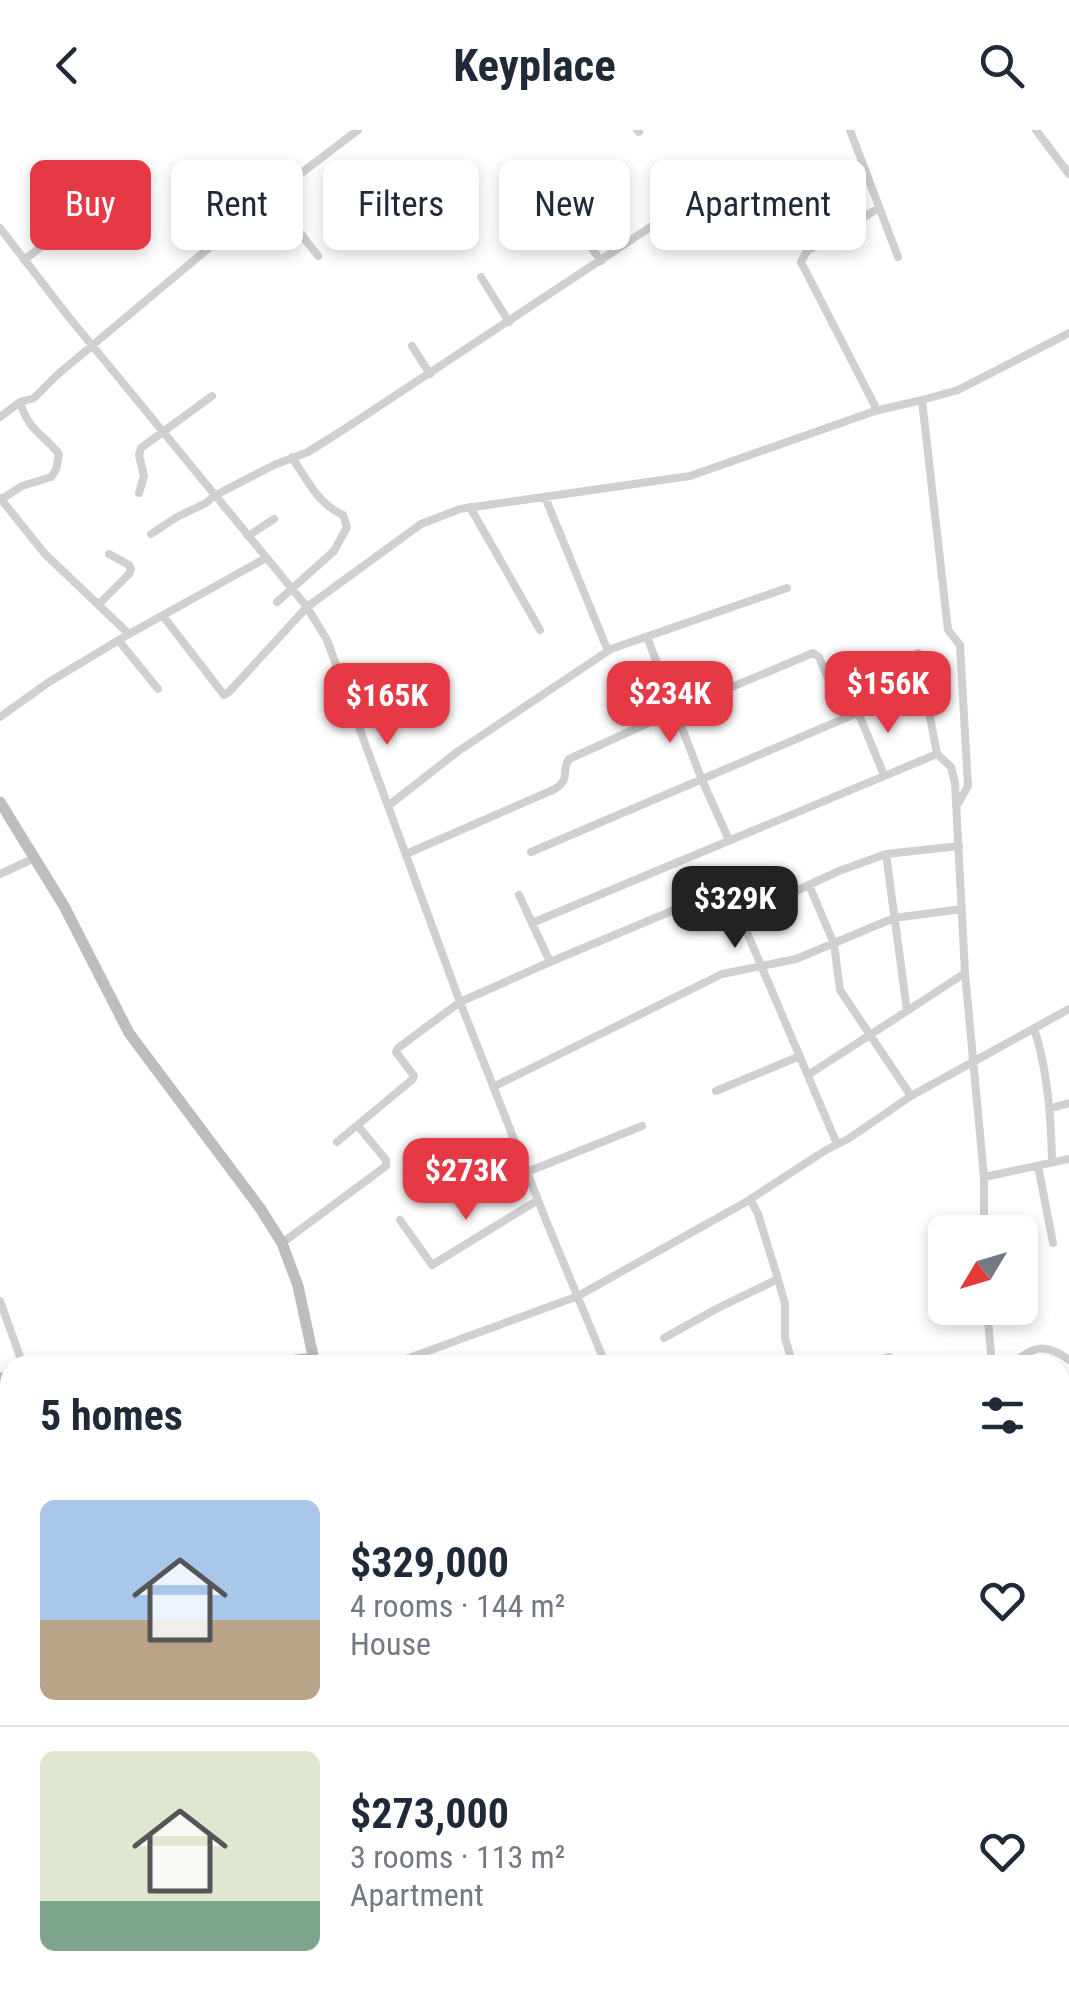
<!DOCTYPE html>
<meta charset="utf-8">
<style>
:root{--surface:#fff;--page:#f6f6f7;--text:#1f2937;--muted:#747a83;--line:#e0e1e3;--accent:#e63946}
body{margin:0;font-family:"Roboto Condensed",sans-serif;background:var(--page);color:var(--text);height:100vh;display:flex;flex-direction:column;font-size:38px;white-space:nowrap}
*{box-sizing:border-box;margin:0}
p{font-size:32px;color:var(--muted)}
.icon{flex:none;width:55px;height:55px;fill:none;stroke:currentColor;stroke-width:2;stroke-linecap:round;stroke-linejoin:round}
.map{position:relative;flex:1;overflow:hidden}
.side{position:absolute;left:0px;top:1225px;width:1070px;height:640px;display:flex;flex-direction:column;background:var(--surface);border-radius:30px 30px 0 0;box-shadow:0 5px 15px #0003}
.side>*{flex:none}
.banner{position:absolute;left:30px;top:30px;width:1010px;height:90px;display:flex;gap:20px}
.needle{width:65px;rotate:232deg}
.controls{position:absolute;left:928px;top:1085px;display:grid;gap:20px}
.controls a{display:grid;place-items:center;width:110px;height:110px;border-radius:15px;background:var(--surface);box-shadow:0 5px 15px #0003;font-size:50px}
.price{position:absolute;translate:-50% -85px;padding:0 22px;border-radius:20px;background:var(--accent);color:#fff;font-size:32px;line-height:65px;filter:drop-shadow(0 2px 5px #0008)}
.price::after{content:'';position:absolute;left:50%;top:60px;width:30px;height:22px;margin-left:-15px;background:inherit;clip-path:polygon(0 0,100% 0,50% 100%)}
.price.active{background:#222;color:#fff}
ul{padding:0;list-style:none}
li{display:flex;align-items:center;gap:30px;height:250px;padding:0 40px}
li+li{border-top:2px solid var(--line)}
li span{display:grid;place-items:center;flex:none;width:280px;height:200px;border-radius:15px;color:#555}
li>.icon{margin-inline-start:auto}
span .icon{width:120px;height:120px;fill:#fffc;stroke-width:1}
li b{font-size:42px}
h2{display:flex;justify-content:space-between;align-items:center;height:120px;padding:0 40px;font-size:42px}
.tag{padding:0 35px;border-radius:15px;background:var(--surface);box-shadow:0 5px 15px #0003;font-size:35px;line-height:90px}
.tag.active{background:var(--accent);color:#fff}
header{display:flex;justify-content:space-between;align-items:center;height:130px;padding:0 40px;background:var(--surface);font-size:45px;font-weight:700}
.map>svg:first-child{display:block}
</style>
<header><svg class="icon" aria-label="back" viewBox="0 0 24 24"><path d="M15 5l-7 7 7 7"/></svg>Keyplace<svg class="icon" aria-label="search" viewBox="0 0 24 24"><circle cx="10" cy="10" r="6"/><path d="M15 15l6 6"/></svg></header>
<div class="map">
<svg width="1069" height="1865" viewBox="0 0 1069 1865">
<rect width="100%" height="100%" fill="#fff"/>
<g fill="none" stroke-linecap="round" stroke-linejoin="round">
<path stroke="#d0d0d0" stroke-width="8" d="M637,0L639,2
M850,0L898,127
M1036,0L1069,44
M271,66L318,126
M565,81L601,131
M0,98L68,186L307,477L327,510L460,872L547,1093L606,1235
M24,130L55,106
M481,147L509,192
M412,216L430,244
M922,270L958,260L1069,203
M875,281L922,270L948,500L960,515L968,656L956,677
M0,287L20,272L34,268L57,245L271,66L358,0
M139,363L144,346L139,325L141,318L212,266
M545,367L608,521
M0,368L45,424L129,504
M2,369L22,356L51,347L56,340L59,324C43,304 28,300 20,272
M470,377L540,500
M151,404L177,387L206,373L214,366L274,335L308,322L346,298L731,44
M248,406L274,389
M277,472L334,421L347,397L343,385C318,374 307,350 292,327
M99,474L129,444L131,439L129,435L109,424
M163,486L224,565L228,563L307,477L421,394L460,379L690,346L875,281V276L801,132L807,121L879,78
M647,507L702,650L729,710
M119,511L158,559
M918,523L937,624L951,637L955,653L965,843L984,1047V1102
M858,582L884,645
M0,587L49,552L129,504L266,428
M388,676L457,622L611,519L787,458
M531,722L923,555
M406,724L555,659C572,647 560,642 569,629L677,580L813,523L819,527L845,588
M886,724L907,881L965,843
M0,744L35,728
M809,755L834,814L840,860L911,966
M740,787L839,741L886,724L959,716
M532,793L937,624
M550,832L717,762L726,761L737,779L837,1014
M1034,898C1048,942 1051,987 1052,1032
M808,945L907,881
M493,957L722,844L796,829L894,788L962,779
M716,961L800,926
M1051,978L1069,973
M337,1012L413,949L414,946L396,922L398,918L460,872L550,832L519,765
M1038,1036L1053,1113
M527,1042L642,996
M984,1047L1069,1029
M400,1090L432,1135L538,1070
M282,1113L386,1036V1030L358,996
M778,1149L785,1174V1208L793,1235
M0,1171L23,1235
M987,1178L992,1235
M664,1208L718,1178L778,1149L758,1084L750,1069
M390,1235L578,1166L746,1072L826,1020L848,1009L911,966L1069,879
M862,1235L889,1227
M1011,1235C1032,1216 1046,1212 1069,1230
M1060,1329L1069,1326
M0,1360L10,1522
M1060,1507L1069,1501
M0,1616L10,1617
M1060,1664L1069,1659
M1060,1739L1069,1756
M31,1855V1865
M143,1855L144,1865
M263,1855V1865
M817,1855L820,1865
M1025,1855L1030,1865"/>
<path stroke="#bdbdbd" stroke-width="11" d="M0,672L64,776L129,903L260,1078L282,1113L298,1156L315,1235
M255,1235L314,1228
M0,1248L10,1247
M1060,1822L1069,1815
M466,1855L468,1865
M1003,1865L1016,1855"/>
</g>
</svg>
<div class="controls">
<a><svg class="needle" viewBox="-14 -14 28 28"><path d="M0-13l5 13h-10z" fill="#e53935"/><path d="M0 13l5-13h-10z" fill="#747a83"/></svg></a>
</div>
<b class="price" style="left:888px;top:606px">$156K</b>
<b class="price" style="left:670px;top:616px">$234K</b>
<b class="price" style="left:387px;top:618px">$165K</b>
<b class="price active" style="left:735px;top:821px">$329K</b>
<b class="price" style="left:466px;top:1093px">$273K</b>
<div class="banner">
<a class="tag active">Buy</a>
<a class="tag">Rent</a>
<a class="tag">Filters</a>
<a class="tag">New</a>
<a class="tag">Apartment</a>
</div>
<section class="side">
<h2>5 homes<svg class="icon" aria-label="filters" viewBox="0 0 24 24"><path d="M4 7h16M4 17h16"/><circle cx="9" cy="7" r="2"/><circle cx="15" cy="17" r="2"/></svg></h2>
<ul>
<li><span style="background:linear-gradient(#a9c7e8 60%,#b9a48a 0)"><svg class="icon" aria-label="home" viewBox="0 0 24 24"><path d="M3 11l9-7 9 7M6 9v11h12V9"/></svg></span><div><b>$329,000</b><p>4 rooms · 144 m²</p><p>House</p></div><svg class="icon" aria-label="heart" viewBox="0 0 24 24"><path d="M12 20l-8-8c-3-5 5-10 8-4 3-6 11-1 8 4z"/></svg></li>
<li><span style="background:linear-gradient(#dfe7d0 75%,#7fa58c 0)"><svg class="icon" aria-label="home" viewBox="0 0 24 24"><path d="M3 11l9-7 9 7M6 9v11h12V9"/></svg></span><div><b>$273,000</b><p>3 rooms · 113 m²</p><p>Apartment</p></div><svg class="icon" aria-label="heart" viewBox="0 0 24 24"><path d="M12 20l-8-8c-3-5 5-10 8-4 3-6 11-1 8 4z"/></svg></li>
</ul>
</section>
</div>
